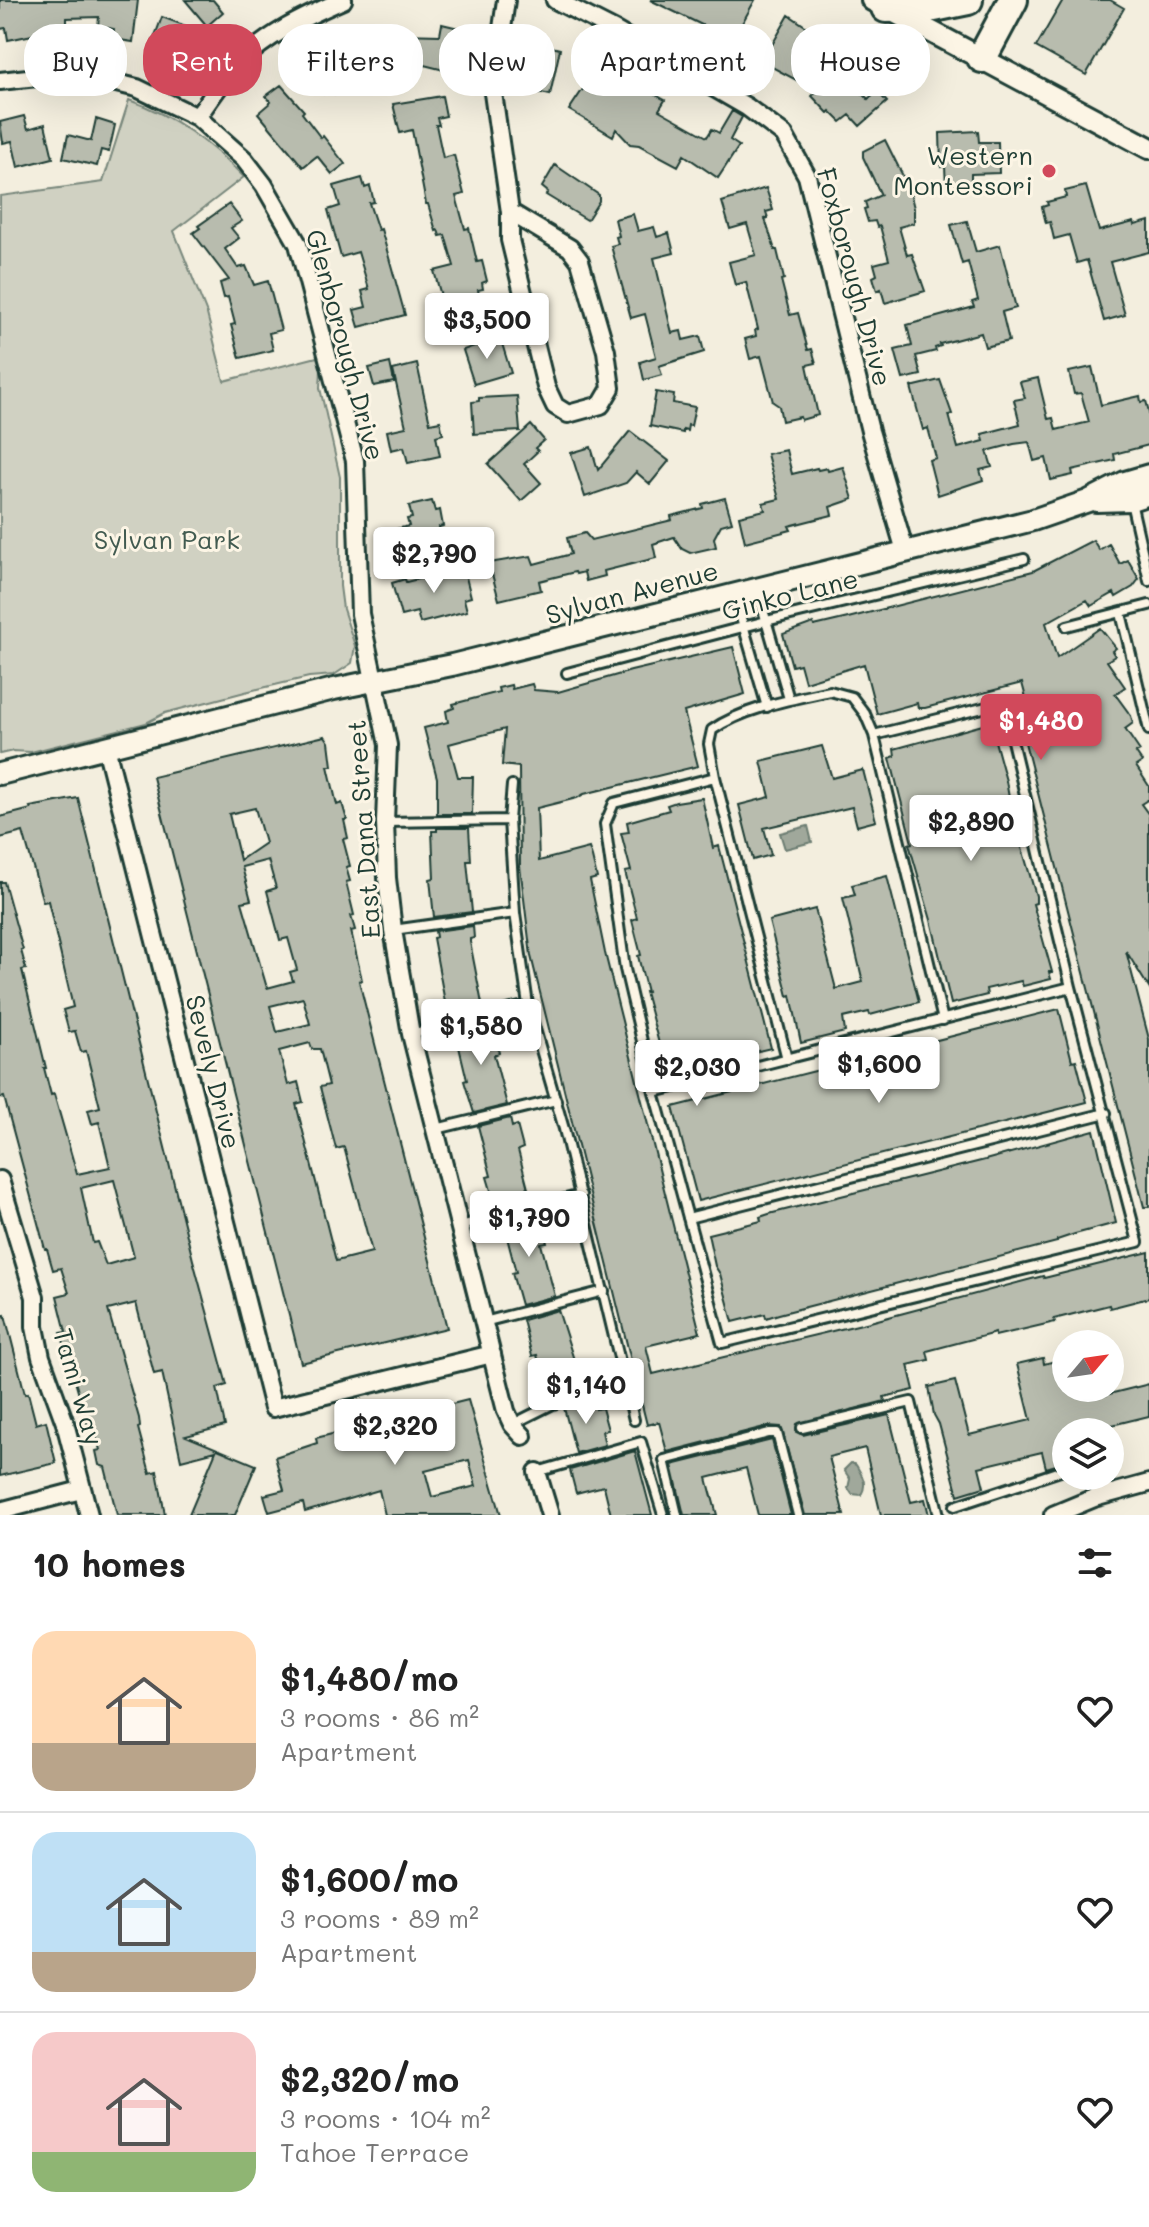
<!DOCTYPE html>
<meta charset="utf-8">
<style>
:root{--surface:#fff;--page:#f6f6f6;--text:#222;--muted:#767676;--line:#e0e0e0;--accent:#d1495b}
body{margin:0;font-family:Mali,sans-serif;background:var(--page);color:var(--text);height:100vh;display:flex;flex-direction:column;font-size:30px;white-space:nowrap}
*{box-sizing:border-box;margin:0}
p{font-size:26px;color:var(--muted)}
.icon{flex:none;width:44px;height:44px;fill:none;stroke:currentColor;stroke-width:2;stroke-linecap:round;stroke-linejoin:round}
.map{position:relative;height:1515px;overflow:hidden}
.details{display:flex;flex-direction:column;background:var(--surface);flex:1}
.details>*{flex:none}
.banner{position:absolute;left:24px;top:24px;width:1102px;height:72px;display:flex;gap:16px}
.needle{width:52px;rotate:61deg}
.controls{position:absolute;left:1052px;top:1330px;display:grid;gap:16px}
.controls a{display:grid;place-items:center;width:72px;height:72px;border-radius:50%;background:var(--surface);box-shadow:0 8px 32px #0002;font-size:40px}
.price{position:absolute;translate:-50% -68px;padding:0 18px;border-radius:8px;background:#fff;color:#222;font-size:26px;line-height:52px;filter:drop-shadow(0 2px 4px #0008)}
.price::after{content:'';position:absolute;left:50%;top:48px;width:24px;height:18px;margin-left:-12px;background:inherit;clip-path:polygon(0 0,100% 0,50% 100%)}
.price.selected{background:var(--accent);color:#fff}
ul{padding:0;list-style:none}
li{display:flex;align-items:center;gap:24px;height:200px;padding:0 32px}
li+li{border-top:2px solid var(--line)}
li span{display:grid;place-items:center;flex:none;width:224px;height:160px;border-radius:24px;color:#555}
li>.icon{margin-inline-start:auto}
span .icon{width:96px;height:96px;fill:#fffc;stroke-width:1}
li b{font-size:34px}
h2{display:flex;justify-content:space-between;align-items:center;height:96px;padding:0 32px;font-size:34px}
.pill{padding:0 28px;border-radius:32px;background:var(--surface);box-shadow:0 8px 32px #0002;font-size:28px;line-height:72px}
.pill.selected{background:var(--accent);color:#fff}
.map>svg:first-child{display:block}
</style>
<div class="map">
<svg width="1149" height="1515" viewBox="0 0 1149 1515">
<rect width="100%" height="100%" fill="#f3eede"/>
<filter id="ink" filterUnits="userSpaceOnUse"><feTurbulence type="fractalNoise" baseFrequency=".0125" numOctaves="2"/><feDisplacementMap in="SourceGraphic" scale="16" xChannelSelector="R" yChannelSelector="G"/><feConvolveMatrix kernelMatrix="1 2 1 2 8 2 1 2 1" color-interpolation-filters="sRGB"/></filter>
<g filter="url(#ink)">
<path fill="#d0d1c2" stroke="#78877b" stroke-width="2" d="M129,100C175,116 210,143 244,177L174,231L207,314L224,381L317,357L321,369L320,388L340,477V586L343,609L355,646L352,663L334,675L309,677L245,692L165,713L146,723L31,752L13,751L0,754V196L103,182Z"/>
<path fill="#a0a89b" stroke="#6c7d72" stroke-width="2" d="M808,826L812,842L785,849L780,833Z
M851,1463L856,1465C862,1475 868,1484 861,1495L852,1494L848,1488L850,1479L844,1470Z"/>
<path fill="#b8bcae" stroke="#1f3d34" stroke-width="2" fill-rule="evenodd" d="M0,0H138L133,42L113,39L114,29L98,26L99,17L67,18V35L47,36V32L8,40L6,28L0,29Z
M185,0H213L223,12L207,26Z
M650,0H755L740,27L772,45L789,15L817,34L808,49L837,66L868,99L877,91L887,102L860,126L850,115L841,122L830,111L828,113L812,96L817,91L727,43L729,40L704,26Z
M1063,0H1110L1124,8L1086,75L1036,47Z
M162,17L202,32L196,51L184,47L178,63L149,52Z
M340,24L359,83L349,86L350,90L335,95L334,90L324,94L316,69L338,62L328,27Z
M442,24L463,29L461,35L464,36L456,70L448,71L408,61L409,73H377L374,38L402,34L440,35Z
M535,43L560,49L550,95L524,89Z
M589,80L603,87L604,85L612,88L616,82L634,92L638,85L665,100L659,110L707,137L712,129L719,133L732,111L742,117L730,140L739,146L718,178L684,155L678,166L639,145L630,144L616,129L613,136L569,110Z
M281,85L304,111L302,113L321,138L323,136L345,164L332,174L317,156L303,167L258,113L271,102L266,96Z
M442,96L446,116L437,118L439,125H436L443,158L454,155L464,194L456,196L465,229L469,228L477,262L482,261L487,281L482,283L483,289L478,290L482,308L447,317L434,271L454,266L445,235L440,236L438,230L436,231L428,204H426L412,130L400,133L393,104Z
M24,116L28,129L45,124L53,158L18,167L12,141L3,143L0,122Z
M96,119L115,125L109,152L101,150L97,166L63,158L68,135L91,141Z
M978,131L979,142H998L999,173L971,174V187H946L945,166L941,167L940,133Z
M885,140L909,188L914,208V223L899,227L907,255L912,254L925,291L885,303L881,289L877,291L873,277L877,275L874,264L889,260L880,226L877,227L875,221L868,222L864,209L867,208L865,202L881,195L863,157V151Z
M555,165L599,195V201L587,220L546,195L548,192L542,187Z
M362,178L365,188L370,186L374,202L369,203L378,230L381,229L405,315L359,327L354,310L366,307L362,291L369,289L358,252L341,257L328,210L340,206L334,186Z
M1086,186L1099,231L1134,222L1135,225L1149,221V252L1110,262L1125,315L1104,321L1087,260L1077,263L1069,235L1054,239L1050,222L1046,223L1042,207L1048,205L1047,202L1066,197L1065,191Z
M766,188L773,210L766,212L768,218L765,219L775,250H777L784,279L781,280L790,315L798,313L808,350L812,349L816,363L807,365L818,415L801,420L800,417L782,421L779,406L773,402L761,356L750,359L745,339L756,336L755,330L758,329L746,282L735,285L729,262L756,255L747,224L730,229L722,202Z
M229,204L242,221L231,228L239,238L225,249L238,268L246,266L254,285L268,281L281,330L269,333L273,350L240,358L231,325L235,324L228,297L224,298L220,283L229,280L193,233L200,228L198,226Z
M633,214L638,231L654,227L657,237L669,233L674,253L654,258L672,333L681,331L683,340L700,336L704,352L659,366L662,375L644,380L640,362L656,357L645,314L631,318L611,246L618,244L616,237L619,236L615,219Z
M967,221L976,252L1000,245L1016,308L1002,312L1009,341L985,347L981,333L940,344L941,346L935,348L936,351L916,356L921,375L903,379L895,350L912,346L907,325L974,307L972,302L978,300L968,262L962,264L951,225Z
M500,337L511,373L474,384L463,350Z
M390,363L394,382L374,386L369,368Z
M417,364L430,423L440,421L443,434L436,436L440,456L408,463L404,447L391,450L387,431L406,427L393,370Z
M1092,367L1101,405L1140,396L1141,402L1146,401L1149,412V445L1114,454L1115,460L1072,470L1073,475L1051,480L1046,458L1034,461L1029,442L1014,444L987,451L992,467L980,470L983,480L938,495L929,460L936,458L928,428L923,430L911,387L940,380L952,414L949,415L958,448L984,441L982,434L1020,424L1014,400L1025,398L1020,382L1038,378L1048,419L1053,418L1056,430L1089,422L1081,393L1074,394L1069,372Z
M656,392L674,395L673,403L695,407L691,426L688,425L687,431L683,430V433L650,426Z
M517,396L520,431L474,434L472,402L479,401V398Z
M531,425L544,440L535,448L538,451L524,464L541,483L521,501L488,464Z
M630,431L669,461L650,484L636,472L626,483L585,497L571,453L591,447L598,470Z
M786,450L792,474L817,468L818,470L827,468L828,471L843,467L853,499L830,507L832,515L789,526L791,530L745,542L739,516L765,510L763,503L779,499L767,454Z
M725,498L732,522L721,525L714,538L716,547L690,553L682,549L674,537L653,544L656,558L604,571L605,576L586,581L584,572L576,574L575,572L539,581L541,590L499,600L489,563L531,556L534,564L571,554L567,538L585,533L591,540L672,520L671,516L703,508L702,504Z
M432,501L435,511L440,510L443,526L439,527L441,536L400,549L396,529L409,526L407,519L412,518L409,506Z
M1093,540L1099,550L1109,544L1120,564L1128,560L1139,579L1133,587L1116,597L1114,593L1091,606L1087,600L1046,623L1057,658L1100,628L1116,648L1112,651L1115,656L1107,661L1125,687L1115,694L1131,716L1133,723L1125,729L1140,751L1136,753L1142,762L1136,766L1149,786V799L1141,804L1149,815V988L1126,951L1149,1039V1207H1144L1019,719L1022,718L1020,711L1029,709L1022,683L925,708H918L917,703L877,714L864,664L805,682L800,664L792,666L783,634L813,623L814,626L848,618L1033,571Z
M463,565L471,597L464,599L467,611L420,623L417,612L401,616L392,583L405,579L406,582L450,571L449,568Z
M733,647L745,694L684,712L698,766L584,794L577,798L537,808L539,861L589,848L592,857L597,878L590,880L605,953L700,1333L646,1346L653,1374L870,1322L1043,1276L1044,1278L1149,1252V1298L1110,1308L1109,1305L1054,1319L1055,1322L995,1336V1333L927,1351L929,1360L908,1365L914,1390L884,1397L885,1401L797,1424L796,1432L803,1435L889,1415L911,1502L925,1499L929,1515H881L865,1448L829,1457L844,1515H805L781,1427L768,1426L667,1452L659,1422L647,1425L531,956L520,866L519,767L502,765L505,729L449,744L458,777H473L472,814H437V778L424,728L448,722L446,711L454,708L453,704L499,692L498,688L511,685L512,689L532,684L534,690L558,692L631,671Z
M990,723L1006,781L1012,814L1036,896V903L1033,904L1052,972H1049L1051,979L1023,986L1021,981L986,989L987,995L951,1004L931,920L909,844L912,843L890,758L895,756L894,749Z
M325,736L329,742L332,766H328L337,805L342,803L347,820H344L348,838L343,839L350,866L346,867L350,881L346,882L354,915L351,916L355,930L351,931L362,980L359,981L447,1328L301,1363L153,777ZM255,808L265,843L240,860L229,814ZM268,860L276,888L267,891L280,940L288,938L297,970L290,972L293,981L267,988L242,902L251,900L242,867ZM303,998L310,1024L277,1032L270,1006ZM310,1043L312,1049H320L329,1085L320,1087L336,1149L344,1147L372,1252L336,1261L296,1104L303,1102L298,1082L288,1085L279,1051Z
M822,746L832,778L863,770L876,821L857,826L852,807L764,828L771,855L753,860L739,805L770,797L761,761Z
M78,798L193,1260L227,1385L217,1388L225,1426L186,1436L256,1465L235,1515H189L216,1451L181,1460L162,1372L154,1374L136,1303L108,1310L139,1418L140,1427L138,1428L150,1473L157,1471L165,1515H117L105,1467L99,1465L96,1451L100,1450L93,1424L88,1426L61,1333L66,1332L57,1296L69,1293L61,1268L53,1270L47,1249H45L4,1097L0,1098V882H4L23,950H21L26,969L22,970L46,1068H44L51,1095L54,1094L77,1174L110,1167L99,1122L92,1124L88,1110L100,1107L86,1051L81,1052L75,1031L69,1032L63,1010L73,1007L48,901L43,902L23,832L0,838V817L31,809L30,807ZM114,1180L134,1257L106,1265L97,1242L93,1243L81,1188Z
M702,798L713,848L719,846L771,1048L667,1073L645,992H647L638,956L641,955L632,920L637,918L625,872L631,871L621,833L629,832L627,822L669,810L667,805L676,802Z
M437,828H469L471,861H467L472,912L434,917L430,879L434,878L432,831H437Z
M887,876L919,1002L870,1015L869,1012L843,1018L845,1032L801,1043L791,995L788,996L769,921L815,909L836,989L863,982L843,898L855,895L852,885Z
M473,926L474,938L470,939V942L483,1009L451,1017L450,1012L447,1013L433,938L436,937L435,931Z
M1059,1009L1072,1061L1076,1060L1087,1102L698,1201L673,1107Z
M486,1022L489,1031L493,1030L499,1053L494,1055L507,1105L474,1113L464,1081L467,1080L455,1030Z
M510,1118L512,1127L517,1125L523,1148L518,1150L531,1200L500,1209L498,1203L495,1204L487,1177L491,1176L478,1126Z
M1094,1130L1116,1223L1075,1234L1057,1240V1242L779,1314L766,1318L765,1314L733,1322L720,1274L715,1266L708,1234L761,1221L760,1217L769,1214L985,1160Z
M535,1214L537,1221L541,1220L547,1243L541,1244L555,1296L521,1305L512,1273L516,1272L503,1222Z
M558,1310L583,1388L558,1395L557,1391L547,1394L537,1355L532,1356L523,1320Z
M5,1315L25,1394L28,1393L36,1424L46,1421L56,1463L0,1476V1316Z
M1043,1358L1044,1364L1066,1358V1388H1099L1101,1396L1149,1384V1416L1108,1426L1110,1432H1066V1462L1046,1468L1042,1452L979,1467L984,1487L958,1495L939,1424L934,1415L929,1387L955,1381L969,1435L1031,1420L1017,1364Z
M468,1400L501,1515H385L379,1490L305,1512L303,1503L269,1512L264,1495L284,1490L275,1457L317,1443L316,1438ZM469,1460L476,1486L432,1497L425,1471Z
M586,1402L587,1404L595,1402L596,1409L602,1408L608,1430L602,1431L605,1445L576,1453L564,1408Z
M772,1440L791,1515H758L746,1468L707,1478L717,1515H684L672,1465Z
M635,1451L652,1515H611L604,1486L576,1493L570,1470Z"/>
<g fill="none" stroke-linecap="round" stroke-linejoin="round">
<defs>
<path id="service" d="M1131,502L1149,581
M757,589L789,699
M734,594L767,707
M1121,613L1149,730
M1067,626L1149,605
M567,673L766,621L1024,559
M830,691L852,697L865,714L874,735L1003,703L1071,987L1138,1242L722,1343L654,1092L625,969L605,824L614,803L715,777L709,744L712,730C743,708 793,699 830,691Z
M874,735L943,1020
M715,777L787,1059
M512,785L509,820L515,913L528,1005L564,1129L634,1420
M385,822L509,820
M393,930L515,913
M411,1034L528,1005
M654,1092L1071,987
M436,1129L556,1100
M688,1218L1106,1113
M460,1226L581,1195
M484,1322L604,1291
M513,1424L553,1404L627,1383
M802,1428L911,1402L939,1515
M537,1472L641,1442L663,1515
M955,1506L1066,1469
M677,1515L664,1460L769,1433H777L798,1515"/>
<path id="minor" d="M506,0L493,93L510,212V240L546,387L555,406L568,414L601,405L611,388L606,351L580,261L570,248L510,212
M555,0L614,30L747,107L784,135L807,176L870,431L905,551
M0,81L65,74L96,78L137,88L197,117L244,159L264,185L298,244L355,461L360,614L388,745L385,822L387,878L393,930L411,1034L506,1411L512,1424L523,1436
M197,117C210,100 221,81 236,66C266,35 304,17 343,0
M106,747L273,1408L492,1354
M0,1180L35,1297V1327L41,1357L65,1423L89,1515
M537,1472L550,1515
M0,1511L81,1490
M1053,1515L1094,1498L1149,1483"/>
<path id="tertiary" d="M872,0L1149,148
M1096,501L1131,500L1149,494
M0,774L334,689L452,665L1033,520L1088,501L1125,482L1149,475"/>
<path id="motorway" d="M886,8L934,7L968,0
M982,58L1013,0"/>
</defs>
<use href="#service" stroke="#1f3d34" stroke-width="14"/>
<use href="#minor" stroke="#1f3d34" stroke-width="22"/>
<use href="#tertiary" stroke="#1f3d34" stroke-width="26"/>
<use href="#motorway" stroke="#1f3d34" stroke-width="34"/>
<use href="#service" stroke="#fcf5e5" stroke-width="8"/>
<use href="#minor" stroke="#fcf5e5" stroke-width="16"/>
<use href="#tertiary" stroke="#fcf5e5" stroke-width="20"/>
<use href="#motorway" stroke="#fcf5e5" stroke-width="28"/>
</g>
</g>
<circle fill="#d1495b" stroke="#fcf5e5" stroke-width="3" cx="1049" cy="171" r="8"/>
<g text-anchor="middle" stroke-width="6" stroke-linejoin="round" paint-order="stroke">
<g font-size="26" fill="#1f3d34" stroke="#fcf5e5" text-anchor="end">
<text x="1033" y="165">Western<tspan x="1033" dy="30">Montessori</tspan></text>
</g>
<g font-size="26" fill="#1f3d34" stroke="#fcf5e5">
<text transform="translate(854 277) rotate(75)" y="9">Foxborough Drive</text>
<text transform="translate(345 345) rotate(75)" y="9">Glenborough Drive</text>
<text transform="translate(632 593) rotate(-15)" y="9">Sylvan Avenue</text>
<text transform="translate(790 595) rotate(-14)" y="9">Ginko Lane</text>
<text transform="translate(364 829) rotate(-94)" y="9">East Dana Street</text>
<text transform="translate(213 1072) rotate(76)" y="9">Sevely Drive</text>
<text transform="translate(78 1387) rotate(74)" y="9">Tami Way</text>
</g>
<g font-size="26" fill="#425b50" stroke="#fcf5e5">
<text x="167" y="549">Sylvan Park</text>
</g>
</g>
</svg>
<div class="controls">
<a><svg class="needle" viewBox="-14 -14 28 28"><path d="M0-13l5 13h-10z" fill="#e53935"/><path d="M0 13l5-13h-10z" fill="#767676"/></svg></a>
<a><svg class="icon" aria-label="layers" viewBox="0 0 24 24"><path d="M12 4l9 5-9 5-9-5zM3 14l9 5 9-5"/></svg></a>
</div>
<b class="price" style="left:487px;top:361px">$3,500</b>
<b class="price" style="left:434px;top:595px">$2,790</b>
<b class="price selected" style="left:1041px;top:762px">$1,480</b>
<b class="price" style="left:971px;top:863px">$2,890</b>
<b class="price" style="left:481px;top:1067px">$1,580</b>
<b class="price" style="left:879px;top:1105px">$1,600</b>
<b class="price" style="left:697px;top:1108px">$2,030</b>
<b class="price" style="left:529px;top:1259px">$1,790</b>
<b class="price" style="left:586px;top:1426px">$1,140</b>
<b class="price" style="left:395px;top:1467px">$2,320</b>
<div class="banner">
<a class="pill">Buy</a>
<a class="pill selected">Rent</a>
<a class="pill">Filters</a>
<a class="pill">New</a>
<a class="pill">Apartment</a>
<a class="pill">House</a>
</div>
</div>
<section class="details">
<h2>10 homes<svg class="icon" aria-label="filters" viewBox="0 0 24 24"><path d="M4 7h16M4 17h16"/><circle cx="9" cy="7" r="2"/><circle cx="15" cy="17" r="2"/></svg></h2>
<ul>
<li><span style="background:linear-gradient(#ffd9b3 70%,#b9a48a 0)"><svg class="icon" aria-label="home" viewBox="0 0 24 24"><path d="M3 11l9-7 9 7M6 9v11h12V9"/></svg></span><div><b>$1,480/mo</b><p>3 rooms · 86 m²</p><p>Apartment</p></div><svg class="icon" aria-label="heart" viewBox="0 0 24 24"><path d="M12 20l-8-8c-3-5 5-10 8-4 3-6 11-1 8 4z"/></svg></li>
<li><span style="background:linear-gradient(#bfe0f5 75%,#b9a48a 0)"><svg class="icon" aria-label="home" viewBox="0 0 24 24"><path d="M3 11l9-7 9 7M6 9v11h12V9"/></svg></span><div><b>$1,600/mo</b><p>3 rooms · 89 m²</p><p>Apartment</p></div><svg class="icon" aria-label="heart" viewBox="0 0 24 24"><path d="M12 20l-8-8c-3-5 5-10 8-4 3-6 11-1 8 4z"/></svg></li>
<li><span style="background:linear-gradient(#f6c9c9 75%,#8fb573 0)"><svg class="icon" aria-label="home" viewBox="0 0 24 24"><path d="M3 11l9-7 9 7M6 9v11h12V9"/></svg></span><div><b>$2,320/mo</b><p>3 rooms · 104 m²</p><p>Tahoe Terrace</p></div><svg class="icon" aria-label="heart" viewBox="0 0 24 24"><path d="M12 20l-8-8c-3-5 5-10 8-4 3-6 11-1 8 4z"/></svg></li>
</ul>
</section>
